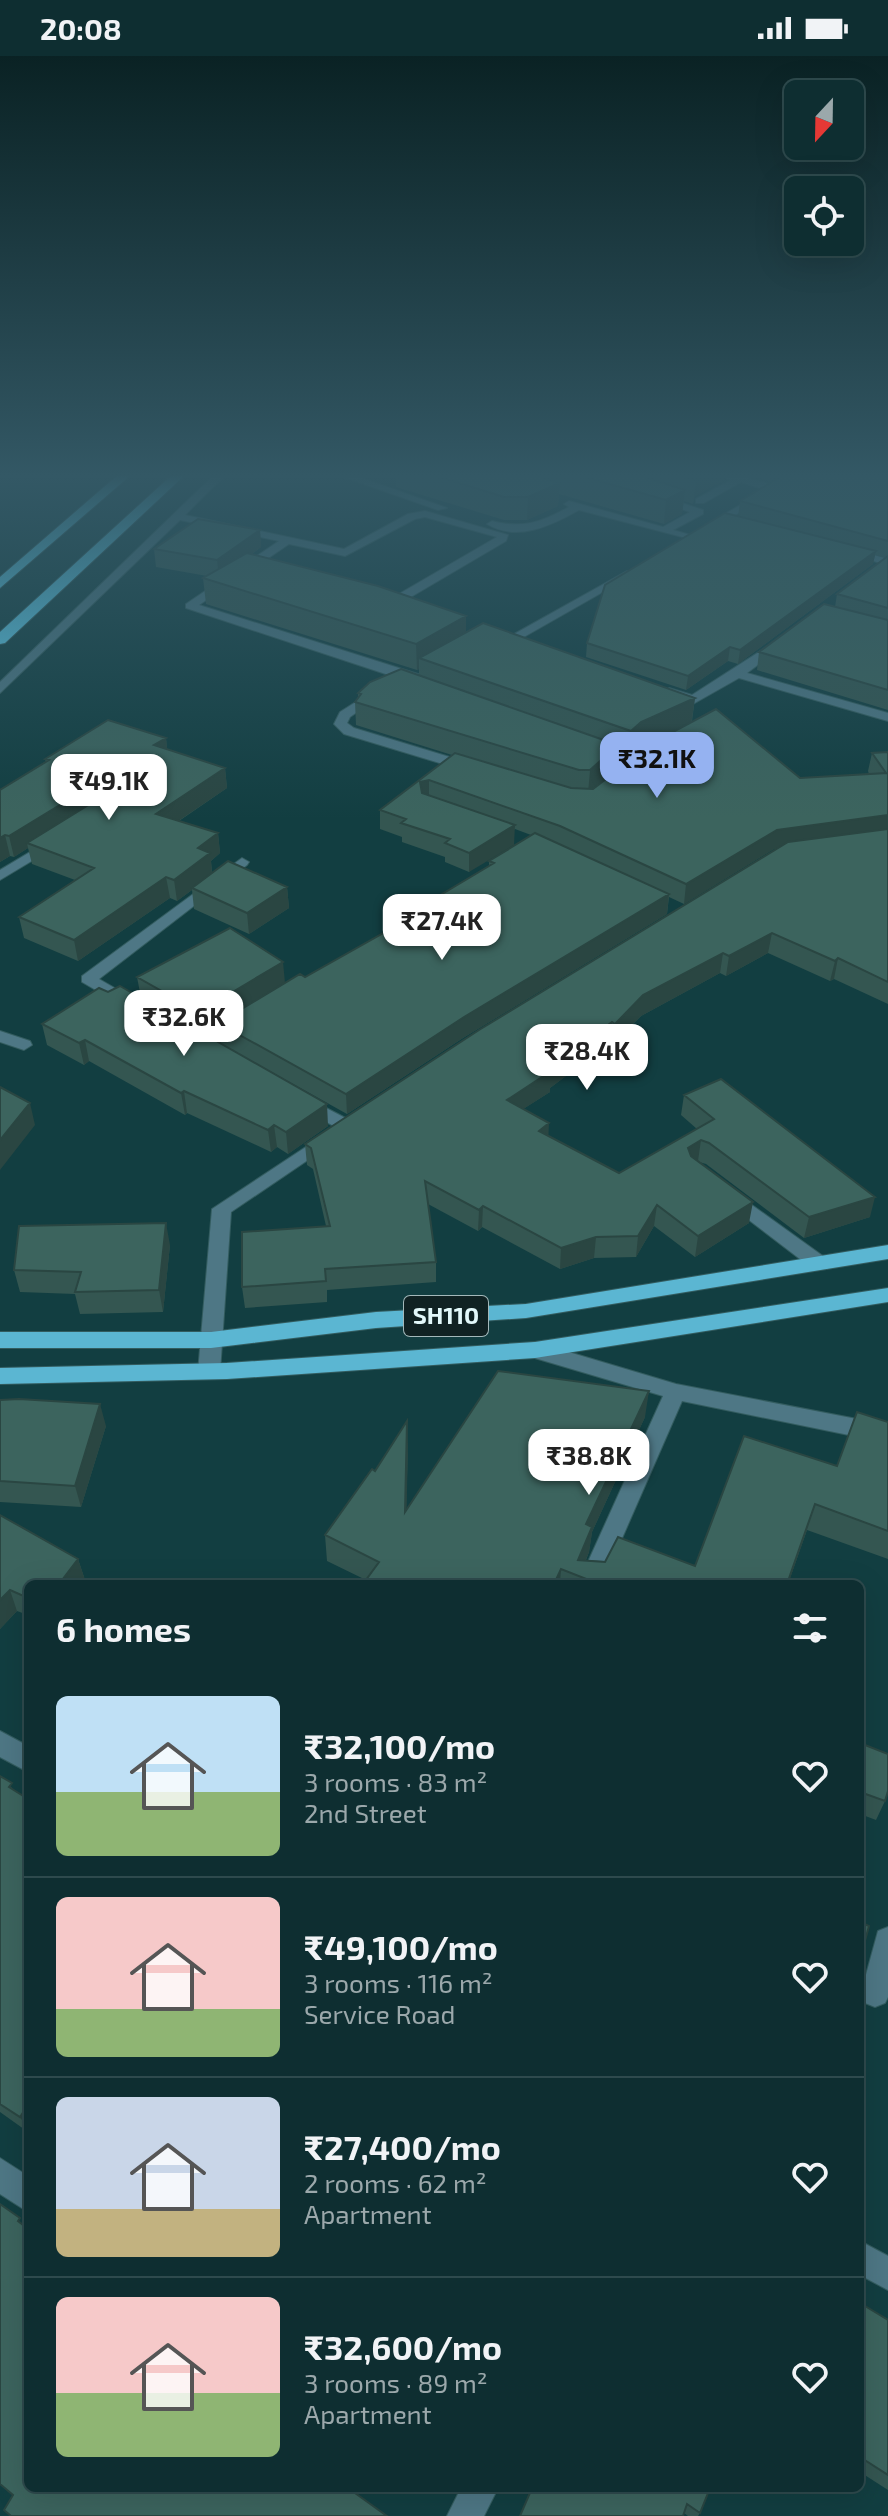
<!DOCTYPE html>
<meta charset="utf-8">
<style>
:root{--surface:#0e2e31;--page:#173639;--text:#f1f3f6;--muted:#9ba8ab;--line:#2e4a4d;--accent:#95b2f1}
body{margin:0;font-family:"Exo 2",sans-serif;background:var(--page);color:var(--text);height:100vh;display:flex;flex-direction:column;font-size:30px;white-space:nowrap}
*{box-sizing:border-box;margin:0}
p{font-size:26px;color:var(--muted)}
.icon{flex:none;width:44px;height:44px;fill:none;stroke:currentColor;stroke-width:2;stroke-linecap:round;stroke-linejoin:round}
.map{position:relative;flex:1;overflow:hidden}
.side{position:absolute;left:24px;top:1524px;width:840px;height:912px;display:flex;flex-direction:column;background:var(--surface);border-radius:12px;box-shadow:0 8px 32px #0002,0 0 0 2px var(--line)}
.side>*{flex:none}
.needle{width:52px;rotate:202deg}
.tools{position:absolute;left:784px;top:24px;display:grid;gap:16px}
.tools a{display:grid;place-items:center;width:80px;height:80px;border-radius:12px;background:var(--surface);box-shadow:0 8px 32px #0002,0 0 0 2px var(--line);font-size:40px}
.price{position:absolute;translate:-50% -68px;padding:0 18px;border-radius:16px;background:#fff;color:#222;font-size:26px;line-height:52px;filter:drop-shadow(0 2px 4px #0008)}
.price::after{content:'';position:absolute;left:50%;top:48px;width:24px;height:18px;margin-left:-12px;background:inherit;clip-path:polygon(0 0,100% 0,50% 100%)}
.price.active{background:var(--accent);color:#111}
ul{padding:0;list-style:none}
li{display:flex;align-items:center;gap:24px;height:200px;padding:0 32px}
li+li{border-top:2px solid var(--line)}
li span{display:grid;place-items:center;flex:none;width:224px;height:160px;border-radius:12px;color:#555}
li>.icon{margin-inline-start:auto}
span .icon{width:96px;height:96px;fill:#fffc;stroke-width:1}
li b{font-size:34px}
h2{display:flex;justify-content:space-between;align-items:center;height:96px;padding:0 32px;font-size:34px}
.status{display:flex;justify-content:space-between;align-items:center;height:56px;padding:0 40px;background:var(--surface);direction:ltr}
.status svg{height:22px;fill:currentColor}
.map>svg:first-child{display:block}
</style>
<div class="status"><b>20:08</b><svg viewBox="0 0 49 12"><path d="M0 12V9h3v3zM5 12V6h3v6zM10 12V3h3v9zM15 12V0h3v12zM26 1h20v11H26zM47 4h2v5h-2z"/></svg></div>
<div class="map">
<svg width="888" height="2460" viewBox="0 0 888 2460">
<rect width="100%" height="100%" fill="#123e41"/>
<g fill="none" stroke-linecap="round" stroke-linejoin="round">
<defs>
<path id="minor" d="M215,418H226L185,459L344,493L408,458L425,455L508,479L506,485L387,555L380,553V549L497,481L425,461L415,463L345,500L289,488L199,549L421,619L423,622L410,626L186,552V548L279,485L180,464L0,637V626Z
M335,418H350L447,452L438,454Z
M717,418H734L773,429L793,418H805L710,474L706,473V469L766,434L741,426L704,447H696V443L731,424Z
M658,439L703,454V458L673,474L694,480V484L579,454C551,470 517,486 487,468L492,465C523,473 542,466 569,451L564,448L569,445L663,471L690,456L654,444V440Z
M848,492L888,503V509L844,497V493Z
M627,515L633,518L631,520L499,595L489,592Z
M779,583L783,584V590L747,617L888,657V665L739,622L693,648L663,636L669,632L692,639Z
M373,635L383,638L350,661L347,667L354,672L476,709V715H466L344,678L334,668L340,656Z
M586,692H596L639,711L627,714L586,698Z
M50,784L57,788L55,791L0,824V814Z
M242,802L249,806L247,809L99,923L137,945L139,948L137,951H125L82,926V920Z
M243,958L249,959L251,963L249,967L208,992L202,993L194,988Z
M0,975L30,985L32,989L24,994L0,986Z
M305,1041L353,1066L356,1070L353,1074H341L299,1051L296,1047L299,1043Z
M327,1077L333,1079L336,1083L333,1087L231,1156L220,1316L216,1322H202L198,1316L212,1153Z
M731,1134L827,1203L830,1208L827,1213H813L724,1145L722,1140Z
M535,1286L676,1328L888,1369V1387L682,1345L602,1528H578L663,1340L528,1300L525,1294L528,1288Z
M0,1675L28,1690V1716L0,1701Z
M888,1871V1941L885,1947L875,1951L865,1947L861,1937L878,1875Z
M0,2102L28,2120V2156L0,2138Z
M860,2185L888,2200V2234L860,2219Z
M461,2432H498L484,2460H447Z"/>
<path id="major" d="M888,1189V1203L526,1262L376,1272L211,1292H0V1276H211L376,1256L526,1248Z
M888,1232V1246L535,1302L227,1323L0,1328V1312L227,1307L535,1286Z"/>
<path id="highway" d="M119,418H132L0,532V521Z
M173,418H186L5,587L0,588V576Z"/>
</defs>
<use href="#minor" stroke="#335c5f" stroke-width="2"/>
<use href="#major" stroke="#335c5f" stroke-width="2"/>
<use href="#highway" stroke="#335c5f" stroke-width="2"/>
<use href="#minor" fill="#4e7785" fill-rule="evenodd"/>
<use href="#major" fill="#5bb6d2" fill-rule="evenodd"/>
<use href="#highway" fill="#5ecff0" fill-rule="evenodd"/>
</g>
<path fill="#345651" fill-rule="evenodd" d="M396,418H725L724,424L695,440L693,448L684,445L682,458L664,468L559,438L558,450L527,464H504L396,431Z
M743,418H888V654L757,614L759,596L835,551L837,538L886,502L875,499L873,508L738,608L728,605L686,634L586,601L587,587L738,461L740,445L772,426Z
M260,474L261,491L252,498L466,560V576L695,642L692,665L800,722L869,718L868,715L872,697L888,696V948L834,923L830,925L768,897L726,920L720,917L641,960L613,988L610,987L550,1032V1036L523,1053L548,1080L619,1117L697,1073L681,1059L684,1039L870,1161L804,1182L706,1108L699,1106L749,1167L695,1201L654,1170L636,1201L594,1202L560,1213L482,1171L478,1175L428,1148L436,1206V1226L327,1234V1246L245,1252L242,1231L326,1170L313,1113L307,1109L305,1088L777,793H774L684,848L669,841L667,858L463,982L347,1058L221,988L328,1070L288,1098L277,1091L271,1096L187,1057L185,1059L89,1005L84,1009L47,989L42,968L108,936L141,942L137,921L285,927L305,921L397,869V865L489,810V805L531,779L515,773L469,816L445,806V801L402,786V781L380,773V754L452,699L356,669L355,646L358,641V637L419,620V613L417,614L206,548L203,522L207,520L156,511L154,493ZM651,688L597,730L616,713L617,699L628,703L639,693ZM218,968L221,988L202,977Z
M166,682L167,693L225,712L227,732L179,765L218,777L220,797L211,805L212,816L287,831L289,852L249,878L194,853L192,834L177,845L170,842L78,905L24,882L19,861L75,824L32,808L28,792L14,801L10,800L0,806V734L46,707L45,703Z
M170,1189L163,1256L80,1258L75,1238L20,1236L14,1214Z
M0,1344L106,1370L81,1451L0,1446Z
M645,1361L592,1476L589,1496L586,1504L695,1510L837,1410L888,1366V1503L807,1474L788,1528H363L366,1524L327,1505L325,1479L375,1415L408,1391L406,1453Z
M0,1459L78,1503L85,1524L28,1528V1559L17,1555L0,1573Z
M860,1687L885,1745L876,1764L860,1758Z
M0,1720L15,1735L28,1743V2076L0,2056Z
M860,2247L888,2264V2434L860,2416Z
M710,2432L700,2457L698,2460H688L684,2457L520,2460Z"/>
<path fill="#2a4642" d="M697,418H725L724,424L695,440L693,448Z
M774,418H787L773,426Z
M560,427L558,450L527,464L528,441Z
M685,434L682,458L664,468L666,444Z
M260,474L261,491L219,522L217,504Z
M876,495L873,508L738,608L740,594Z
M466,560V586L419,602V613L417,614L416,588Z
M730,591L728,605L686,634L688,620Z
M695,642L691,669L639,693L628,703L631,675L641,666Z
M166,682L168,702L154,689Z
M618,689L616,713L588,738L590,714Z
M124,710L127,730L27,787L28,792L14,801L9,780Z
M225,712L227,732L159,778L156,758Z
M429,724V743L421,745L420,726Z
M888,759V778L774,793L684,848L686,828L777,774Z
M515,769L514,789L469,816V797Z
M218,777L220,797L211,805L212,818L192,832V834L177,845L174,824L198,792Z
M5,779L10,800L0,806V782Z
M166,821L170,842L78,905L74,884Z
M287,831L289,852L249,878L247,857Z
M669,838L667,858L463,982L347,1058L346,1038L464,961Z
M772,877L768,897L726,920L729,900Z
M723,897L720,917L641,960L613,988L615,968L643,939Z
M838,902L834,923L830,925L835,905Z
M283,906L285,927L202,978L199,956Z
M612,966L610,987L550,1032V1036L506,1064L507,1044Z
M85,984L89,1005L84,1009L79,987Z
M184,1035L187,1057L185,1059L181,1037Z
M30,1047L35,1069L0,1114V1084Z
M327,1048L328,1070L288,1098L286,1076Z
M549,1067L548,1088L539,1075Z
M274,1069L277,1091L271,1096L268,1074Z
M701,1084L698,1105L685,1113L688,1092Z
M875,1141L870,1161L804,1182L809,1161Z
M753,1146L749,1167L695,1201L698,1180Z
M657,1149L654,1170L636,1201L638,1180Z
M483,1150L482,1171L478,1175L479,1154Z
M166,1167L170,1189L163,1256L159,1234Z
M596,1181L594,1202L560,1213L561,1192Z
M649,1335L645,1361L592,1476L589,1496L579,1520L578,1504L586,1468Z
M100,1348L106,1370L81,1451L75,1430Z
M407,1365L408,1391L406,1481L405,1456Z
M815,1448L788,1528H787Z
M78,1503L85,1524L82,1528H59Z
M561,1513L560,1528H554Z
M10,1534L17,1555L0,1573V1544Z
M28,2049V2074L20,2061Z"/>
<path fill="#3c645e" stroke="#2a4642" stroke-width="2" d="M430,418H530L560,427L528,441H504Z
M574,418H636L685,434L666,444Z
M676,418H697L696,424Z
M785,418H888V485L740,445Z
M725,457L876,495L740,594L730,591L688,620L587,587L605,529Z
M198,463L260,474L217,504L154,493Z
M247,497L378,530L466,560L416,588L203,522Z
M888,500V552L837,538Z
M824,548L888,564V634L759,596Z
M483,567L695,642L641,666L631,675L419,602Z
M401,613L618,689L590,714H579L355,646L361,638L358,637L370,626Z
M716,653L800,722L886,717L872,697L888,696V759L777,774L686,828L560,770L429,724L420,726L422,737L515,769L469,797L445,787L450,783L401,767L406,763L380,754L455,697L571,732L593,733L654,686Z
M108,664L166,682L154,689L225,712L156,758L218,777L198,792L210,797L174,824L166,821L74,884L19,861L94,812L27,787L132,722L136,716L124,710L9,780L5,779L0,782V734L49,704L45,703Z
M888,773V926L838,902L835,905L772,877L729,900L723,897L643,939L615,968L612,966L549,1014L551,1015L507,1044L549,1067L539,1075L619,1117L714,1063L684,1039L721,1023L875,1141L809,1161L709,1087L701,1084L688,1092L691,1100L753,1146L698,1180L657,1149L638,1180L596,1181L561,1192L483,1150L479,1154L425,1125L436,1206L325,1213L326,1225L242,1231V1176L330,1170L311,1092L305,1088L479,974L788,786Z
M535,777L669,838L464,961L346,1038L218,967L300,918L305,921L401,867L397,865L494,807L489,805Z
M228,805L287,831L247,857L192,832Z
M230,872L283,906L199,956L137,921Z
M120,930L327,1048L286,1076L274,1069L268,1074L184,1035L181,1037L85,984L79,987L42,968L99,932L108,936Z
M0,1031L30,1047L0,1084Z
M166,1167L159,1234L75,1236L81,1216L14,1214L19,1170Z
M498,1315L649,1335L586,1468L592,1471L578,1504L605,1506L618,1481L695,1510L744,1380L837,1410L857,1356L888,1366V1475L815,1448L787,1528H599L561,1513L554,1528H363L379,1506L325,1479L372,1413L375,1415L407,1365L405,1456Z
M19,1343L100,1348L75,1430L0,1425V1344Z
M0,1459L78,1503L59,1528H28V1542L10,1534L0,1544Z
M860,1687L888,1698V1735L885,1745L860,1736Z
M0,1720L12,1727L9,1731L28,1743V2049L20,2061L0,2048Z
M860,1866L869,1870L860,1903Z
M0,2148L20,2162L18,2165L28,2173V2432H348L387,2460H11L4,2454L13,2439L0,2428Z
M860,2247L888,2264V2419L860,2401Z
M532,2432H710L700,2457L687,2448L683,2460H520Z"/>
<linearGradient id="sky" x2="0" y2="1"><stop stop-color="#0a2224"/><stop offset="0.55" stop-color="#335865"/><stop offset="1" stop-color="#335865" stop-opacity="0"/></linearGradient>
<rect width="888" height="763" fill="url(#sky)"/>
<g text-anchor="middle" stroke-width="6" stroke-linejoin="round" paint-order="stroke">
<rect fill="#102223" stroke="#a3b8ba" stroke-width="2" x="404" y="1240" width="84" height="40" rx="6"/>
<g font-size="24" font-weight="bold" fill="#e2f8fa">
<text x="446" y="1268">SH110</text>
</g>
</g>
</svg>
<div class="tools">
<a><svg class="needle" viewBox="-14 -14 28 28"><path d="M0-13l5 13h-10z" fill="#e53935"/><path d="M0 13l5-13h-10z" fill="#9ba8ab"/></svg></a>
<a><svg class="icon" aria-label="locate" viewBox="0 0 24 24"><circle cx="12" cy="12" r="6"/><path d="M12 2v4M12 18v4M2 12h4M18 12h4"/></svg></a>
</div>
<b class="price active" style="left:657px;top:744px">₹32.1K</b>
<b class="price" style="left:109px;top:766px">₹49.1K</b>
<b class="price" style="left:442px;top:906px">₹27.4K</b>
<b class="price" style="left:184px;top:1002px">₹32.6K</b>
<b class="price" style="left:587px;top:1036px">₹28.4K</b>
<b class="price" style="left:589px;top:1441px">₹38.8K</b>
<section class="side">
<h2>6 homes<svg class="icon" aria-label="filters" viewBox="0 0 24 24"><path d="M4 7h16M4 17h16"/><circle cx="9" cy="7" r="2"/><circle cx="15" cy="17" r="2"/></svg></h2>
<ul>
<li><span style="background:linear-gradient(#bfe0f5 60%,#8fb573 0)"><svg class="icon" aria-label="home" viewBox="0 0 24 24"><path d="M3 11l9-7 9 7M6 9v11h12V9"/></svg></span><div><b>₹32,100/mo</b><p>3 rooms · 83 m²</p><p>2nd Street</p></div><svg class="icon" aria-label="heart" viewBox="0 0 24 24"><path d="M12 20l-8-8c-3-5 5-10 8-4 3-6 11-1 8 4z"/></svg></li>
<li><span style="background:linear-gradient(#f6c9c9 70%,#8fb573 0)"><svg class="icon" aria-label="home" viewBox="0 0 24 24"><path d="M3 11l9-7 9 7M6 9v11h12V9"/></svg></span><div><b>₹49,100/mo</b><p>3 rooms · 116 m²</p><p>Service Road</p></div><svg class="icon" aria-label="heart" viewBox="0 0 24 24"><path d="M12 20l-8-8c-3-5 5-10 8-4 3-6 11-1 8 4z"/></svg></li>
<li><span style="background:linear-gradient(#c9d6e8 70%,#c2b280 0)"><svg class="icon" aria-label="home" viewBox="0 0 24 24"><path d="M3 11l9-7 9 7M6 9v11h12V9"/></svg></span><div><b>₹27,400/mo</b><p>2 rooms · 62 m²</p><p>Apartment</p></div><svg class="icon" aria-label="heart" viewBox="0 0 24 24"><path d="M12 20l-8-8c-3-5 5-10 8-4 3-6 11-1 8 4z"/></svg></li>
<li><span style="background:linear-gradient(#f6c9c9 60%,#8fb573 0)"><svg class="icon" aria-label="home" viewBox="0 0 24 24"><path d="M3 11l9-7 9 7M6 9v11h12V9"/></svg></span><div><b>₹32,600/mo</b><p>3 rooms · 89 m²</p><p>Apartment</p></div><svg class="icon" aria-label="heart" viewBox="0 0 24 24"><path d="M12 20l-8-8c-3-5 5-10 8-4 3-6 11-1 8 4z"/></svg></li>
</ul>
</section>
</div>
